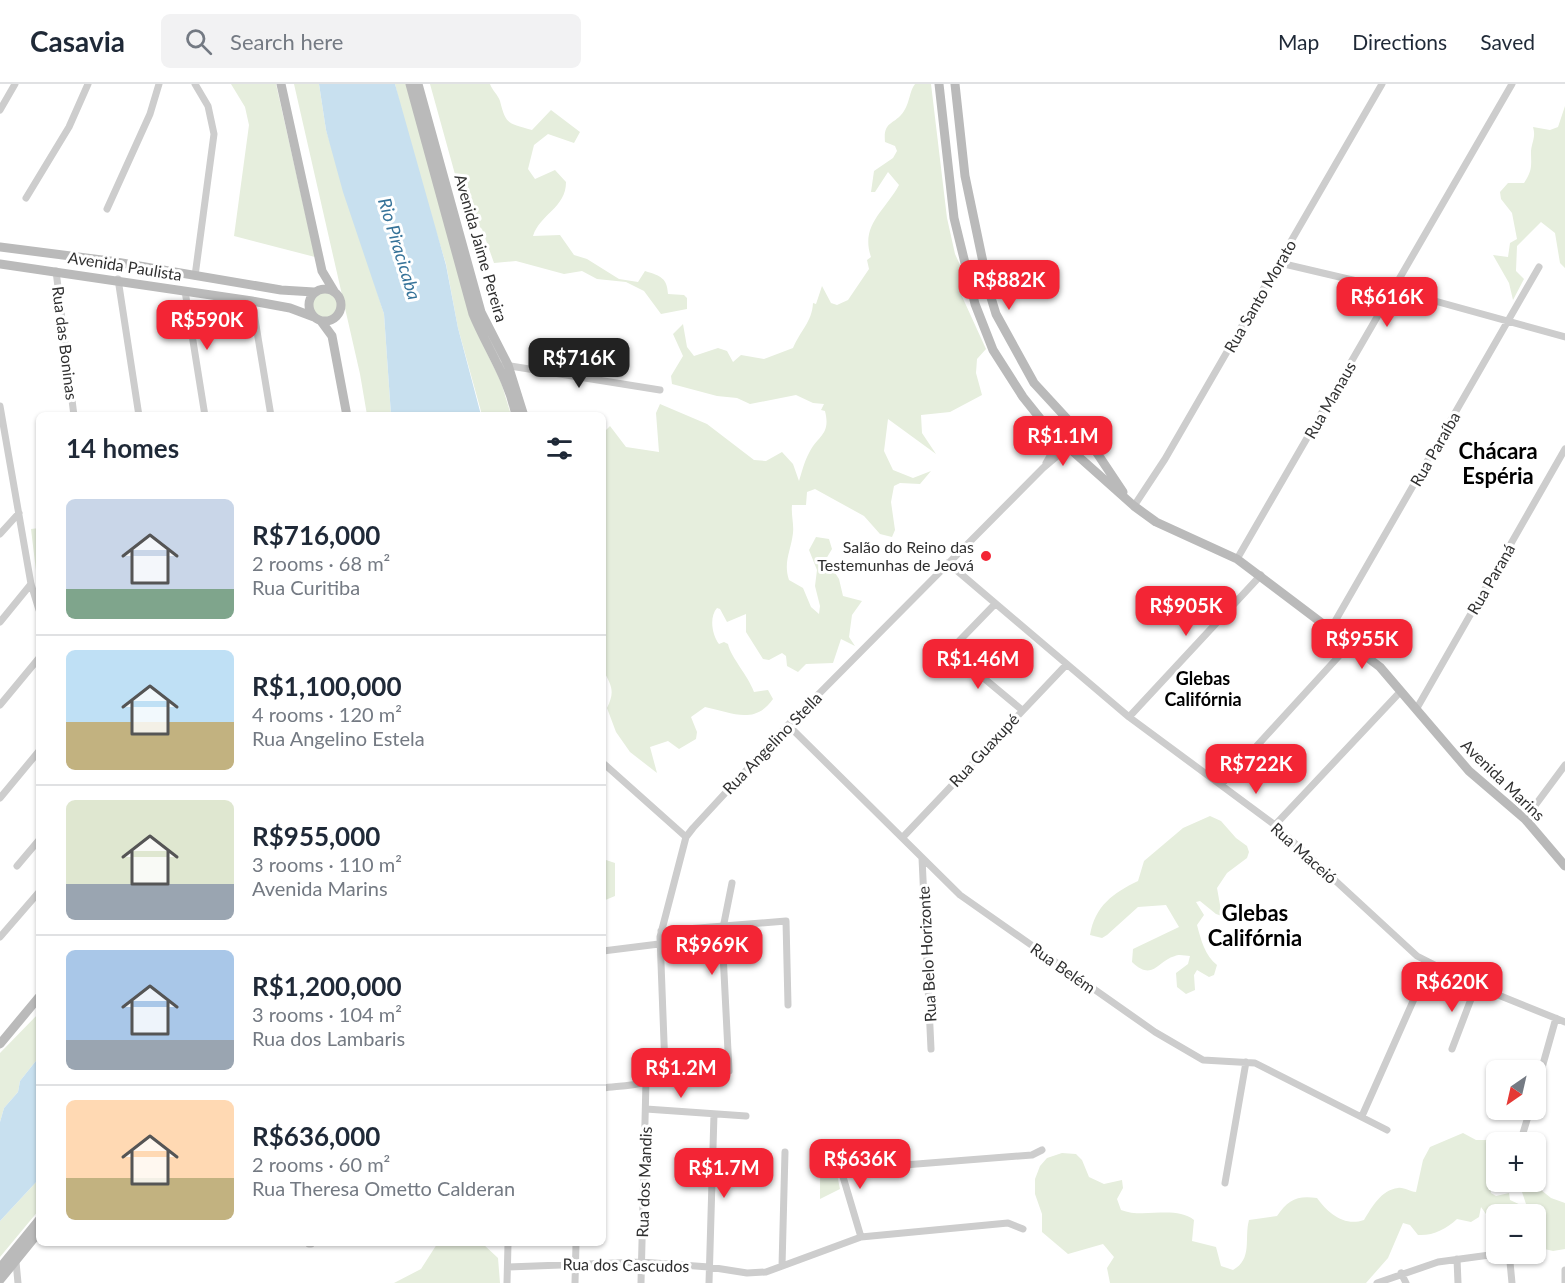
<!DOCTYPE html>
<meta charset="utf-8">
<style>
:root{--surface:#fff;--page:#f2f2f3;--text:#1f2937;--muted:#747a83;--line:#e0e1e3;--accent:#f32535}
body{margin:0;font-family:Lato,sans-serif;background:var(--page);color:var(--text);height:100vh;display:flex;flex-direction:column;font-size:22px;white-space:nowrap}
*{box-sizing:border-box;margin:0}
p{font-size:20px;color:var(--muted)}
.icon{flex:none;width:33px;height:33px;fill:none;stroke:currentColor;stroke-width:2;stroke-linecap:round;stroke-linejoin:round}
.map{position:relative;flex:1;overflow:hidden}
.panel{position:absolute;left:36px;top:328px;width:570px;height:834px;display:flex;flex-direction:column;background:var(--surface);border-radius:9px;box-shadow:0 2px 4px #0004}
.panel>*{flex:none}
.needle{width:39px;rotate:214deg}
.buttons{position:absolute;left:1486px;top:976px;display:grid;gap:12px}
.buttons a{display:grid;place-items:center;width:60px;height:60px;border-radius:9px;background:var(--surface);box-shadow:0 2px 4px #0004;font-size:30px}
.price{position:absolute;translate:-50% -51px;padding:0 14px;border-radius:12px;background:var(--accent);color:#fff;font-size:20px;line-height:39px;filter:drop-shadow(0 2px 3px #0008)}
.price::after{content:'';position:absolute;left:50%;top:36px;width:18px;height:14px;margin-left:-9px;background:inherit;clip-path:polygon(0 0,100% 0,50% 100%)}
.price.on{background:#222;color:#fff}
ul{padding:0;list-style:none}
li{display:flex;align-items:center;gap:18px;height:150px;padding:0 30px}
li+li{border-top:2px solid var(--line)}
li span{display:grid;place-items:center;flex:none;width:168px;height:120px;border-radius:9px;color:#555}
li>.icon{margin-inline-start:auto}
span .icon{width:72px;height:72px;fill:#fffc;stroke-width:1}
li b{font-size:26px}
h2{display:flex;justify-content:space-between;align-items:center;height:72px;padding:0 30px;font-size:26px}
header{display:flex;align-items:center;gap:36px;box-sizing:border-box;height:84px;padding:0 30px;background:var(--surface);border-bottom:2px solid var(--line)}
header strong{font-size:28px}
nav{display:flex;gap:33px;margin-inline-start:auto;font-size:21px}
.search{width:420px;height:54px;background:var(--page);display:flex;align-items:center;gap:15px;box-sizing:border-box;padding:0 21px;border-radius:9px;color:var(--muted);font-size:22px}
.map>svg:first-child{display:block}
</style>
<header>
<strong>Casavia</strong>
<div class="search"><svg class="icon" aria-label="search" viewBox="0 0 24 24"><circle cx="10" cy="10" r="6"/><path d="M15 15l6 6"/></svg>Search here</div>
<nav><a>Map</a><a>Directions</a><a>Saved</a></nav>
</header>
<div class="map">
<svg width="1565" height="1199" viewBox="0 0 1565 1199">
<rect width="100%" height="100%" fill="#fff"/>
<path fill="#e6eedd" d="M231,0H276L315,173L234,152L249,41L245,23Z
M294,0H319L326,46L384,230L391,331H367L360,290Z
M395,0H408L470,233L501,298L511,331H482L458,244L446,180L411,66Z
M430,0H490C492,6 498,11 500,17C506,41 508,39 532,46L551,26L580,48L574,59L548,50L534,61L528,85L535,95L555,86L566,98C566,124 540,130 533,152L560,151L574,171L587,175L619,195L638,198L645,187C661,192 667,194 668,210L684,211L687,214V225L661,230L644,207L626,198L597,195L582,187L564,190L516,177L494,179L482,145L466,130Z
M915,0H931L947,134L955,170L961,183L960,208L986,265L977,275L976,289L982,311L950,328L921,331L922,349L936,370L888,335L884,367L893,386L913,394L931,387L920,400L900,399L894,402L891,418L895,446L892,453L880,450L864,432L815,405L807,408L806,421H792C791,431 794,440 793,449C791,467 783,478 789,496L803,504L811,523L819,530L820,522L815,502L817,486L809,466L816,453L829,455L832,465L826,475L839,495L843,512L862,517L852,531L849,553L855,562L841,555L833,579L806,580L798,588L787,582L786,572L782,569L769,576L763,575L746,548V530L727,538L720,525L717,524C709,533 712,551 719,560L724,558L728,560C731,574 748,591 754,608L768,606L773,615C754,642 731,628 705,623L691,633L697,648L696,655L679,665L668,657L650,663L657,689L630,668L616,648L607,624C615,608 612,602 603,586V349L610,342L626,363L659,368L656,329L660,320L707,340L754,376L766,377L782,368L793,380L799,397C802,388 804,378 809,369C818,351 831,351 825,327L821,326L824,320L813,319L796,311L750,320L737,314L717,312L672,300L671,292L683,272L673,250L683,240L687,263L694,272L718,264L727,267L733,278L741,271L764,275L793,264C800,247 812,238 813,219L816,220L822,202L831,219L837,221L848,216L869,185L867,176L871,173C860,141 885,127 899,101L888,88L875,108H871L874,87L893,74L897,67L895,62L885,58C883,36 894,42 904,27C910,18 909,8 915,0Z
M1565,22V184L1560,179L1555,149L1541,138L1517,162L1516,187L1524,195L1513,216L1509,199L1493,171L1508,173L1510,159L1517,155L1512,129L1501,115L1500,108L1508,99H1524C1533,86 1531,81 1531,67C1532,57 1536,53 1533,43L1550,46L1558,43Z
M311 221a14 14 0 1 1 28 0a14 14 0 1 1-28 0Z
M542,260H547L549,264L562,267L559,284L541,280Z
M1057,334L1070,346L1065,353L1053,343L1052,338Z
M39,444V512L31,445Z
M1210,732L1221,737L1236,754L1247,762L1249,768L1247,774L1227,789L1217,804L1222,832L1216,830L1200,817L1196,818L1204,831L1197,841C1201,856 1205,872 1217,881L1214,891L1209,893L1197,886L1194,891L1195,906L1186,910L1177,903L1176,889L1188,880L1190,872C1186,872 1179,870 1175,872C1157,877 1153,898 1132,878L1133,865L1179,843L1166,821L1138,823L1107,851L1102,854L1090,851C1095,822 1113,809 1138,797L1144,777L1183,744Z
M603,775L615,779V812L603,817Z
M39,929V973L20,997L18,1008L4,1024L0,1038V969Z
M1463,1049L1476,1056H1487L1495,1072L1489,1092L1491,1109L1496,1112L1509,1109L1510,1116L1523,1122L1526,1120L1522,1108L1541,1106L1551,1114L1565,1119V1165L1553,1167L1536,1163V1131H1497V1146L1481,1123L1479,1133L1471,1138L1457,1135C1446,1145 1433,1152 1418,1151L1410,1141L1403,1139L1388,1174L1366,1199H1110L1107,1184L1114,1173L1103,1160L1068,1170L1042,1148V1130L1035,1110V1095L1040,1082L1047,1074L1062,1069L1076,1070L1082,1076L1089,1093L1104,1100L1122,1096L1123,1104L1117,1115L1121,1126C1143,1135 1175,1121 1194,1136L1192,1157L1216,1163L1221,1182L1233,1186C1253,1175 1244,1154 1249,1136L1277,1132C1288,1116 1297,1111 1317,1114C1328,1129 1344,1143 1364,1136C1372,1123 1381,1106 1398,1104C1404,1103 1410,1108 1416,1108L1423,1076L1430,1063Z
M820,1070L833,1071L840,1105L820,1115Z
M39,1095V1126L0,1173V1137Z
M437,1160H483L498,1174L500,1199H394L421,1185Z"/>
<path fill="#c8e0ef" d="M319,0H395L446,181L458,244L481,331H391L384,230L343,108L326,46Z
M39,973V1095L0,1137V1038L4,1024L18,1008L20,997Z"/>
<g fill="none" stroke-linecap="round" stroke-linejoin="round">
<path stroke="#cdcdcd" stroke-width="7" d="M195,0L208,22L214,50L195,192
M0,26L15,0
M26,114L69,43L88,0
M107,125L150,30L159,0
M1280,179L1395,206L1565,253
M56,187L74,332
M118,195L139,332
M185,207L205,332
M252,217L271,332
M504,281L660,306
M0,322L31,500L39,526
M1046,379C1053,367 1056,362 1051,348
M1134,422L1165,375L1382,0
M0,450L19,429
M1237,475L1512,0
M948,479L1129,633L1275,741L1417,872L1476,902L1565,938
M0,538L31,500
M1330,546L1539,183
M950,566L1022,626
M932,585L995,520
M0,621L39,574
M1417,624L1565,365
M1129,633L1261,491
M788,641L960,811L1155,948L1203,976L1255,979L1387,1046
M603,679L686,753
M1221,701L1350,560
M0,714L39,667
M1525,735L1565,681
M1275,741L1401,607
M903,753L1066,581
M922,774L931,965
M17,782L39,756
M661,847L786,837L788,921
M0,853L39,808
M603,867L659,860
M1452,965L1476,902
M729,987L722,849L732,799
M603,1004C622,1001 654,1003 665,984L660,853L686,753L693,744L788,641L1043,384L1069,362
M1536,1005L1556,934
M646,1025L746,1032
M1362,1032L1430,879
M1520,1059L1530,1026
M835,1066L861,1153
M841,1086L1032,1071L1042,1066
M1225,1099L1246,978
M309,1160H311
M1499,1170L1510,1178L1512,1199
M1457,1175L1458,1199
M16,1178L18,1199
M782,1182L785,1068
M508,1183L641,1178L709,1183L747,1189L766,1188L861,1153L1008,1139L1023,1145
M1401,1189L1406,1199
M507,1199L508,1160
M575,1199L576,1160
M641,1199L646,997
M709,1199L714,1030
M1377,1199L1438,1178L1497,1170
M1565,1199V1186"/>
<path stroke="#bababa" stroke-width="9" d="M281,0L322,187L334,207
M410,0L473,230C487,264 509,295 516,332
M418,0L481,228L508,281L524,332
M939,0L954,134L975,220L993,266L1023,313L1051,348L1134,422L1156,438L1237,475L1380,583L1469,687L1525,735L1565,782
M955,0L965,92L989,207L996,230L1034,299L1093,363L1123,408
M0,163L110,177L281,206L314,208
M0,180L252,217L290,224L314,233
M309 221a16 16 0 1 1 32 0a16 16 0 1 1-32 0Z
M321,237L332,252L347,332
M0,960L39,913
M0,1184L39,1136
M0,1196L39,1148"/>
</g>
<circle fill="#f32535" stroke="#fff" stroke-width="2" cx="986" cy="472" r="6"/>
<g text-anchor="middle" stroke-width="6" stroke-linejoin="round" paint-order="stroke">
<g font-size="16" fill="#303030" stroke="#fff">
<text transform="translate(481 164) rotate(74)" y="6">Avenida Jaime Pereira</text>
<text transform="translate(125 182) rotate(9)" y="6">Avenida Paulista</text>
<text transform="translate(1260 212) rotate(-60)" y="6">Rua Santo Morato</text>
<text transform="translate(65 259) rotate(83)" y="6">Rua das Boninas</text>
<text transform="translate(1330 316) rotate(-60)" y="6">Rua Manaus</text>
<text transform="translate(1435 365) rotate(-60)" y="6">Rua Paraíba</text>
<text transform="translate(1491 495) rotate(-60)" y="6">Rua Paraná</text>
<text transform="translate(772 659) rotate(-46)" y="6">Rua Angelino Stella</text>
<text transform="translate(984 666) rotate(-47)" y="6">Rua Guaxupé</text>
<text transform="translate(1503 696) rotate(44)" y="6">Avenida Marins</text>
<text transform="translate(1304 769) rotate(42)" y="6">Rua Maceió</text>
<text transform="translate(927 870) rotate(-93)" y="6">Rua Belo Horizonte</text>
<text transform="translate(1063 884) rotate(35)" y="6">Rua Belém</text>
<text transform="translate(644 1098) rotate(-88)" y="6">Rua dos Mandis</text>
<text transform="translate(626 1181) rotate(1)" y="6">Rua dos Cascudos</text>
</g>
<g font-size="16" fill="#303030" stroke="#fff" text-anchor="end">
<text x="974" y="469">Salão do Reino das<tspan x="974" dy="18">Testemunhas de Jeová</tspan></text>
</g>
<g font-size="18" font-style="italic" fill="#367399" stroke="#fff">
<text transform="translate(399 165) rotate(73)" y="6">Rio Piracicaba</text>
</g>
<g font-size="18" font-weight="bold" fill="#000" stroke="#fff">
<text x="1203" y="601">Glebas<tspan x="1203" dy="21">Califórnia</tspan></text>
</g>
<g font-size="22" font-weight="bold" fill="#000" stroke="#fff">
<text x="1498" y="375">Chácara<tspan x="1498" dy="25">Espéria</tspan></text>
<text x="1255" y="837">Glebas<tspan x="1255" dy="25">Califórnia</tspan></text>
</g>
</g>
</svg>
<div class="buttons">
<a><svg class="needle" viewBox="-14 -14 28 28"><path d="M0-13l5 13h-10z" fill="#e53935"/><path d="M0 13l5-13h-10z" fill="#747a83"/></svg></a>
<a>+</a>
<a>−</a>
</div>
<b class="price" style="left:1009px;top:227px">R$882K</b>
<b class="price" style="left:1387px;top:244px">R$616K</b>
<b class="price" style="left:207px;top:267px">R$590K</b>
<b class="price on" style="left:579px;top:305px">R$716K</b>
<b class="price" style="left:1063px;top:383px">R$1.1M</b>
<b class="price" style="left:1186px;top:553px">R$905K</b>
<b class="price" style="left:1362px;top:586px">R$955K</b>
<b class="price" style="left:978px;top:606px">R$1.46M</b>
<b class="price" style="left:1256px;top:711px">R$722K</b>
<b class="price" style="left:712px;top:892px">R$969K</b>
<b class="price" style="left:1452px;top:929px">R$620K</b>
<b class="price" style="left:681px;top:1015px">R$1.2M</b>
<b class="price" style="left:860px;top:1106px">R$636K</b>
<b class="price" style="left:724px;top:1115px">R$1.7M</b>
<section class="panel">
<h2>14 homes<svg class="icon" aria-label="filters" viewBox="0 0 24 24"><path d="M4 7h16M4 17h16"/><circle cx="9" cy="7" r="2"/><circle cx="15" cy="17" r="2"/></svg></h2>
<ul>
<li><span style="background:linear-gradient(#c9d6e8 75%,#7fa58c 0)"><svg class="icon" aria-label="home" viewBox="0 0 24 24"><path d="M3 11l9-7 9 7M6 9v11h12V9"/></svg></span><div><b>R$716,000</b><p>2 rooms · 68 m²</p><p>Rua Curitiba</p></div></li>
<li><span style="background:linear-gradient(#bfe0f5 60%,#c2b280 0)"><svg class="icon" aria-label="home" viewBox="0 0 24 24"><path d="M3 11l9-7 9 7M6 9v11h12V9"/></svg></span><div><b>R$1,100,000</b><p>4 rooms · 120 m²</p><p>Rua Angelino Estela</p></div></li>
<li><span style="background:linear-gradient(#dfe7d0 70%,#9aa5b1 0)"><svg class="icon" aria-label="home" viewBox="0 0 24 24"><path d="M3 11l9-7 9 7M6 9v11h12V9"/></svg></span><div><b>R$955,000</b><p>3 rooms · 110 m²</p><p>Avenida Marins</p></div></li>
<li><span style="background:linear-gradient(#a9c7e8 75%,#9aa5b1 0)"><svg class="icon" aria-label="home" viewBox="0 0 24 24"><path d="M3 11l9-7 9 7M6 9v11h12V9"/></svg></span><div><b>R$1,200,000</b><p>3 rooms · 104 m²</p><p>Rua dos Lambaris</p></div></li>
<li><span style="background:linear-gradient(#ffd9b3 65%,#c2b280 0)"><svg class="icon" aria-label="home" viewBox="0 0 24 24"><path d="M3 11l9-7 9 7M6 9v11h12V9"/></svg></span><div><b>R$636,000</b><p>2 rooms · 60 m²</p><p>Rua Theresa Ometto Calderan</p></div></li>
</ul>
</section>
</div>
